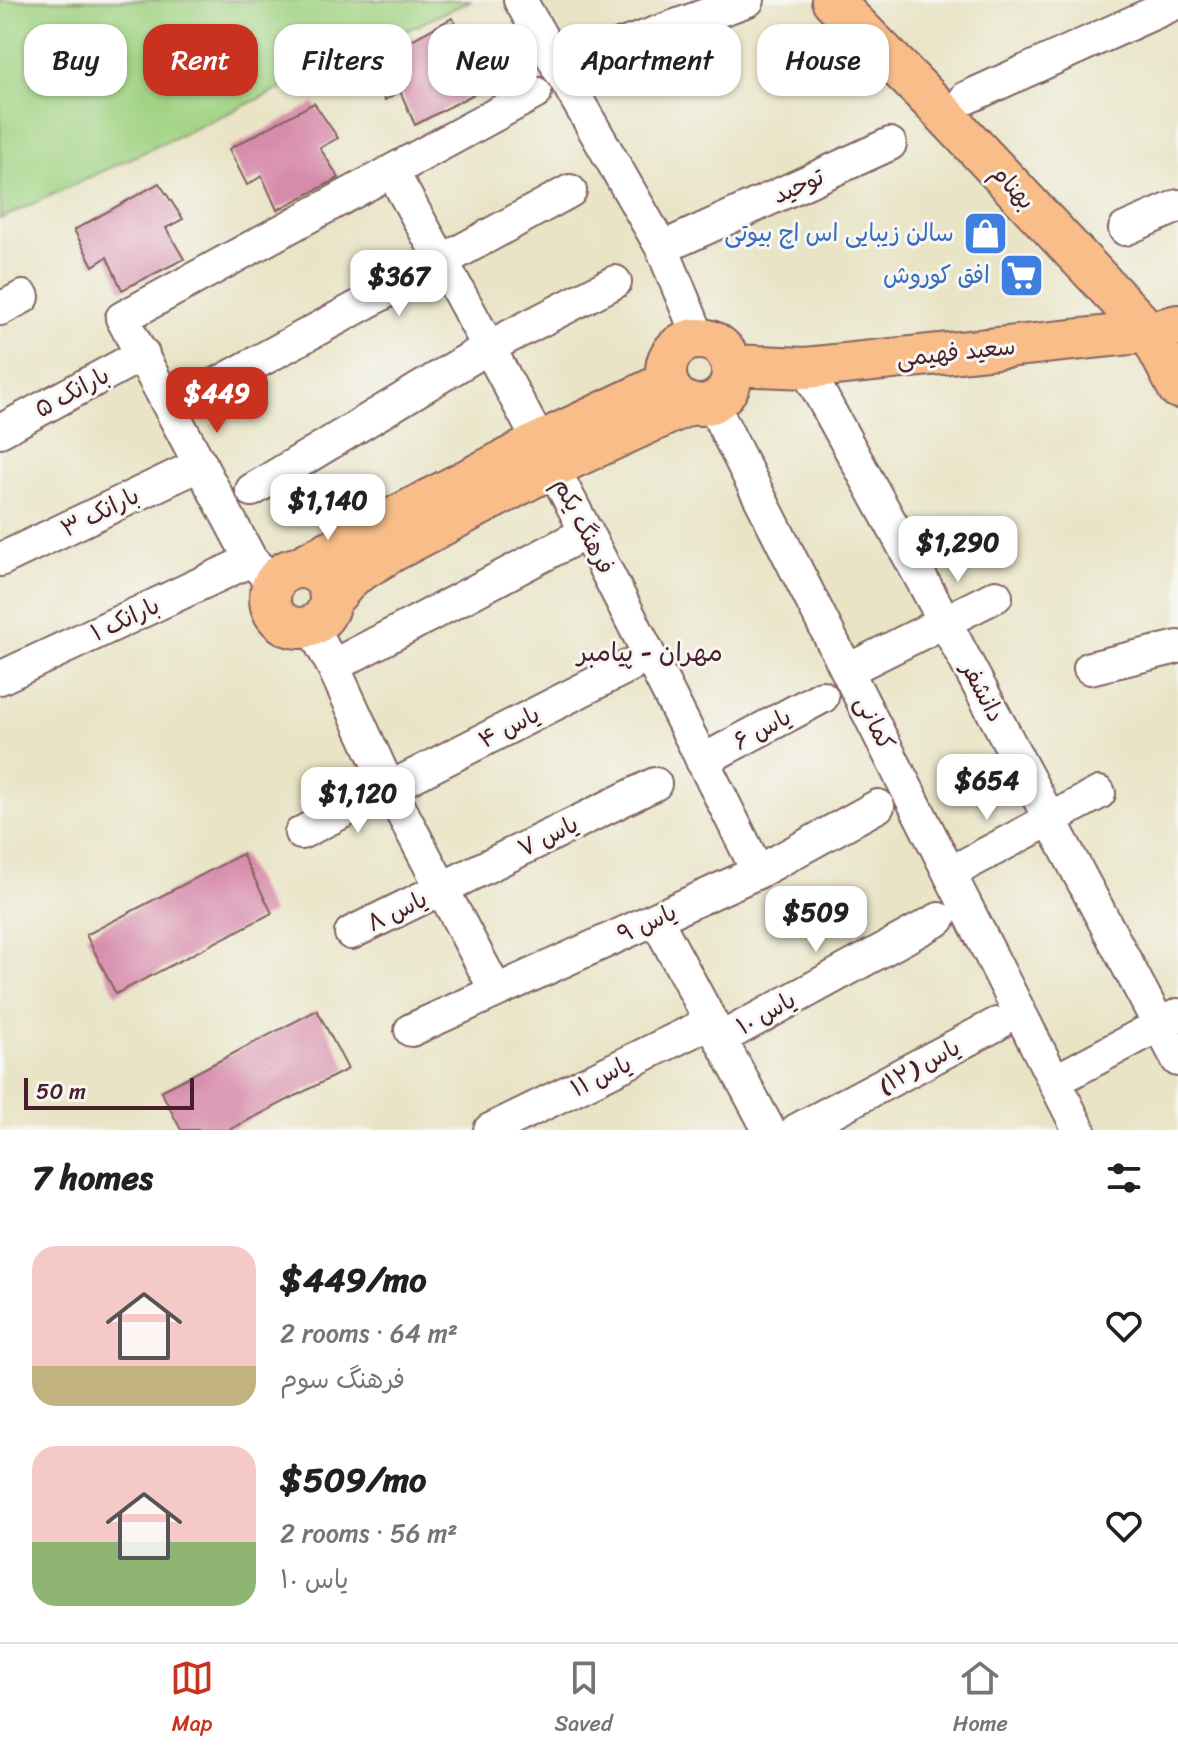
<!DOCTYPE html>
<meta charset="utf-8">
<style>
:root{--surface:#fff;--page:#f2f2f2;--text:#202124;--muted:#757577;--line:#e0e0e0;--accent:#c8321e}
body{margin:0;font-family:Sriracha,"Playpen Sans Arabic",sans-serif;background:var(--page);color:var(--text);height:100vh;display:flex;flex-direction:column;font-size:30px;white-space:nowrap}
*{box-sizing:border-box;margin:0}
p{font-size:26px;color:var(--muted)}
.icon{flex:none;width:44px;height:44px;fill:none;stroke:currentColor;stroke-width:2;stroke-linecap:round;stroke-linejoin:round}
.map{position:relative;height:1130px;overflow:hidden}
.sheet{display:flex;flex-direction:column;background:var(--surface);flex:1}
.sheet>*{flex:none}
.banner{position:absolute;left:24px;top:24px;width:1130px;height:72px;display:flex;gap:16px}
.scale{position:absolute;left:24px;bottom:20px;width:170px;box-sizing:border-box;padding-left:8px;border:4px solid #4a1f2b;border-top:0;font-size:22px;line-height:28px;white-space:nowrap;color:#4a1f2b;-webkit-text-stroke:6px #f6f6f2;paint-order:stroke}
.price{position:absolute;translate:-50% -68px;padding:0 18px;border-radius:16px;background:#fff;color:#222;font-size:26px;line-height:52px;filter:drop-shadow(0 2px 4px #0008)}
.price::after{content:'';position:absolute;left:50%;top:48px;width:24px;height:18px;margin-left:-12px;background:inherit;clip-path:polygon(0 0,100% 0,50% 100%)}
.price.current{background:var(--accent);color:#fff}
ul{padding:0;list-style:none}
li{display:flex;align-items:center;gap:24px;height:200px;padding:0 32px}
li span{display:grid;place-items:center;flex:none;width:224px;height:160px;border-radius:24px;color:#555}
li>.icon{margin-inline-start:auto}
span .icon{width:96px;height:96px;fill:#fffc;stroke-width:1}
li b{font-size:34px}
h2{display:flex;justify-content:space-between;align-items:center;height:96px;padding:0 32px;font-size:34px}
.tag{padding:0 28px;border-radius:24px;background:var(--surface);box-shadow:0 2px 6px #0004;font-size:28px;line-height:72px}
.tag.current{background:var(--accent);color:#fff}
.dock{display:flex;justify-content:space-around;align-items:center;height:112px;border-top:2px solid var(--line);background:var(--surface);font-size:22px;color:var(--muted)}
.dock a{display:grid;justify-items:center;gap:4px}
.dock .current{color:var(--accent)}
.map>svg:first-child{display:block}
</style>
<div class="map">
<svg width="1178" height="1130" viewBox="0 0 1178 1130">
<rect width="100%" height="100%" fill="#f6f6f2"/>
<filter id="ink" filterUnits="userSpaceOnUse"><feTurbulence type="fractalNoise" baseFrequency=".0125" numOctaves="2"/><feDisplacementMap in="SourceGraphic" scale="16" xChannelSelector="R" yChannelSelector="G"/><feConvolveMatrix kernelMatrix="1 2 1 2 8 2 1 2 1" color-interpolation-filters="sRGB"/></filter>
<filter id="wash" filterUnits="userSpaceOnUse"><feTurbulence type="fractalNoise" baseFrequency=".006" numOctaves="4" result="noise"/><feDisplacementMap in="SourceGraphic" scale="32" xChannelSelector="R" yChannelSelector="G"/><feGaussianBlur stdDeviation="1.8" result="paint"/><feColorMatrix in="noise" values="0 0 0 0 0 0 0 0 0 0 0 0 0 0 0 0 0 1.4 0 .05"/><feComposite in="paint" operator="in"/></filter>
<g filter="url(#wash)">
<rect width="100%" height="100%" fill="#e9e4c6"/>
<path fill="#a1d383" stroke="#767957" stroke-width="2" d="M0,0H472L0,219Z"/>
<g id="blocks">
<path fill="#d78baa" d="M452,18L475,53L458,63L476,93L415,125L400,91L385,100L367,64Z
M314,103L338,138L320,148L339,178L277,210L262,176L247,185L229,149Z
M159,183L183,219L166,228L184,259L122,290L107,257L93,266L74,230Z
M242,854L272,913L116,994L86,935Z
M317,1010L348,1069L229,1130H181L161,1091Z"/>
</g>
</g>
<g filter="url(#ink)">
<use href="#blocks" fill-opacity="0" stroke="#826461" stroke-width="2"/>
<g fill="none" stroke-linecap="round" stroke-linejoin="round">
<defs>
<path id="minor" d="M520,0L662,248L699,338
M558,68L748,0
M966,98L1178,2
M399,184C526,410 643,640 758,872
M1125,229L1178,206
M662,248L890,144
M0,309L23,297
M806,368L945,622L1178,1060
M199,394L570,191
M712,403L1079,1130
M0,431L143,354
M252,490L489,347L615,282
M0,560L201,464
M274,583L251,560L122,318L535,93
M311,626L333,666L389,788L496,991
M333,666L587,532
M1090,668L1178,647
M848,670L996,596
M0,678L251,560
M702,761L822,697
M301,833L629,666
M950,873L1099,793
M656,919L769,1130
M351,933L655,784
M411,1030L758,872L878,806
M720,1039L939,919
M1055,1081L1178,1015
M490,1130L711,1022
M797,1130L997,1024"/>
<path id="major" d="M832,0L945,115L1149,332L1178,388
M666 372a33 33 0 1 1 66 0a33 33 0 1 1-66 0Z
M732,365L806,368L1149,332L1178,325
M299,567L540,442L667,382
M270 598a30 30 0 1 1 60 0a30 30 0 1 1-60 0Z
M331,600L352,576L393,551L553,467L690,404"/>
</defs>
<use href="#minor" stroke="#826461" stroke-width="36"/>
<use href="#major" stroke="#826461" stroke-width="44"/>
<use href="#minor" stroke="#fff" stroke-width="32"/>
<use href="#major" stroke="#f8bd88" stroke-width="40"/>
</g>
</g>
<defs>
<symbol id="shop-square" viewBox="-11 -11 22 22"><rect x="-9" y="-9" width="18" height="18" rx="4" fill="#3f7fe0" stroke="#f6f6f2"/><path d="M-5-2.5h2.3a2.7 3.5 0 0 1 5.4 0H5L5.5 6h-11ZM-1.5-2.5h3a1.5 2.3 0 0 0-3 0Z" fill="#fff"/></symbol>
<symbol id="supermarket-square" viewBox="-11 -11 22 22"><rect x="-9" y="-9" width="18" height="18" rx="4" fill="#3f7fe0" stroke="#f6f6f2"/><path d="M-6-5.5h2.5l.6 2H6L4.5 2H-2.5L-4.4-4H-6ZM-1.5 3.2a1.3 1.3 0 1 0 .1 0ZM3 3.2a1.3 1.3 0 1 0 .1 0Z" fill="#fff"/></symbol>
</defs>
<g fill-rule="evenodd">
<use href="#shop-square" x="960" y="208" width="51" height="51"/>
<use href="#supermarket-square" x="996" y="250" width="51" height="51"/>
</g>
<g text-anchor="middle" stroke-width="6" stroke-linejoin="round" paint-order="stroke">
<g font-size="24" fill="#4a1f2b" stroke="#f6f6f2">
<text transform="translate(798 186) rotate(-24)" y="8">توحید</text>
<text transform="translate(1013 187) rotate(47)" y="8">بهنام</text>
<text transform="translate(956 352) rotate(-6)" y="8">سعید فهیمی</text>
<text transform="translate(72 392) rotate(-28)" y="8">بارانک ۵</text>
<text transform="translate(100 512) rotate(-26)" y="8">بارانک ۳</text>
<text transform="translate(584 526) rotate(63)" y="8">فرهنگ یکم</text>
<text transform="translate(125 619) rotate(-25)" y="8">بارانک ۱</text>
<text transform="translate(983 692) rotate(62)" y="8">دانشفر</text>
<text transform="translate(875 723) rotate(63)" y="8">کمانی</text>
<text transform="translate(509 727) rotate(-27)" y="8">یاس ۴</text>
<text transform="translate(762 729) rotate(-28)" y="8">یاس ۶</text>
<text transform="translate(548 836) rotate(-26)" y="8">یاس ۷</text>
<text transform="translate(397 911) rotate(-26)" y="8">یاس ۸</text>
<text transform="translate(647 923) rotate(-24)" y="8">یاس ۹</text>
<text transform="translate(766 1013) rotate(-29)" y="8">یاس ۱۰</text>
<text transform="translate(919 1066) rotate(-28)" y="8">یاس (۱۲)</text>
<text transform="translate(601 1076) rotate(-26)" y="8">یاس ۱۱</text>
</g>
<g font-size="24" fill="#366cbe" stroke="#f6f6f2" text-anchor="end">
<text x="954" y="241">سالن زیبایی اس اچ بیوتی</text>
<text x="990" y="283">افق کوروش</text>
</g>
<g font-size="26" fill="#4a1f2b" stroke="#f6f6f2">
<text x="650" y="661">مهران - پیامبر</text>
</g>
</g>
</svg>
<div class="scale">50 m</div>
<b class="price" style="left:399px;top:318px">$367</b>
<b class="price current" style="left:217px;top:435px">$449</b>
<b class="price" style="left:328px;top:542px">$1,140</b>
<b class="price" style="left:958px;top:584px">$1,290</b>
<b class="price" style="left:987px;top:822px">$654</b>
<b class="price" style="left:358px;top:835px">$1,120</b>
<b class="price" style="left:816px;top:954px">$509</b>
<div class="banner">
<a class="tag">Buy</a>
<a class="tag current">Rent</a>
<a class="tag">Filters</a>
<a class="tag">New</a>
<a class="tag">Apartment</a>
<a class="tag">House</a>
</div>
</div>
<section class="sheet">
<h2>7 homes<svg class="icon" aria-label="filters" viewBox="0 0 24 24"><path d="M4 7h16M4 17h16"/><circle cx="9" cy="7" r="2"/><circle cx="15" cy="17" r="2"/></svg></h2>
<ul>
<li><span style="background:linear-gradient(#f6c9c9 75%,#c2b280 0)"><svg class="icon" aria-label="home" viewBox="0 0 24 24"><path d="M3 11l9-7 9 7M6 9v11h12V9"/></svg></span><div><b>$449/mo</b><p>2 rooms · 64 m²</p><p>فرهنگ سوم</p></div><svg class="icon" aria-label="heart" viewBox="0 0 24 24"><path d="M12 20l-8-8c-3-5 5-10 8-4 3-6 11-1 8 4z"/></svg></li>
<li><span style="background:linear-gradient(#f6c9c9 60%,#8fb573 0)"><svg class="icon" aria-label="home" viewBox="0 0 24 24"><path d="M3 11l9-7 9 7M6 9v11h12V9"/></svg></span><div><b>$509/mo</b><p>2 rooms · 56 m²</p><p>یاس ۱۰</p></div><svg class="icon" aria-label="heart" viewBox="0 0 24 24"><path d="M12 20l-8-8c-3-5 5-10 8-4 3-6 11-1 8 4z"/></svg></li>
</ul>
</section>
<nav class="dock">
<a class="current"><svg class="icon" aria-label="map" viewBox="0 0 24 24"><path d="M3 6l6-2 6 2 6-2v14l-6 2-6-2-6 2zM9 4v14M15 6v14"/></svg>Map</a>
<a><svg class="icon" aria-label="saved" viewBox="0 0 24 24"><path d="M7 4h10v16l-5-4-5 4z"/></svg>Saved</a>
<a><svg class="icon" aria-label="home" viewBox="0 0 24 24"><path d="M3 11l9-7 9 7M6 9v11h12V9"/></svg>Home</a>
</nav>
